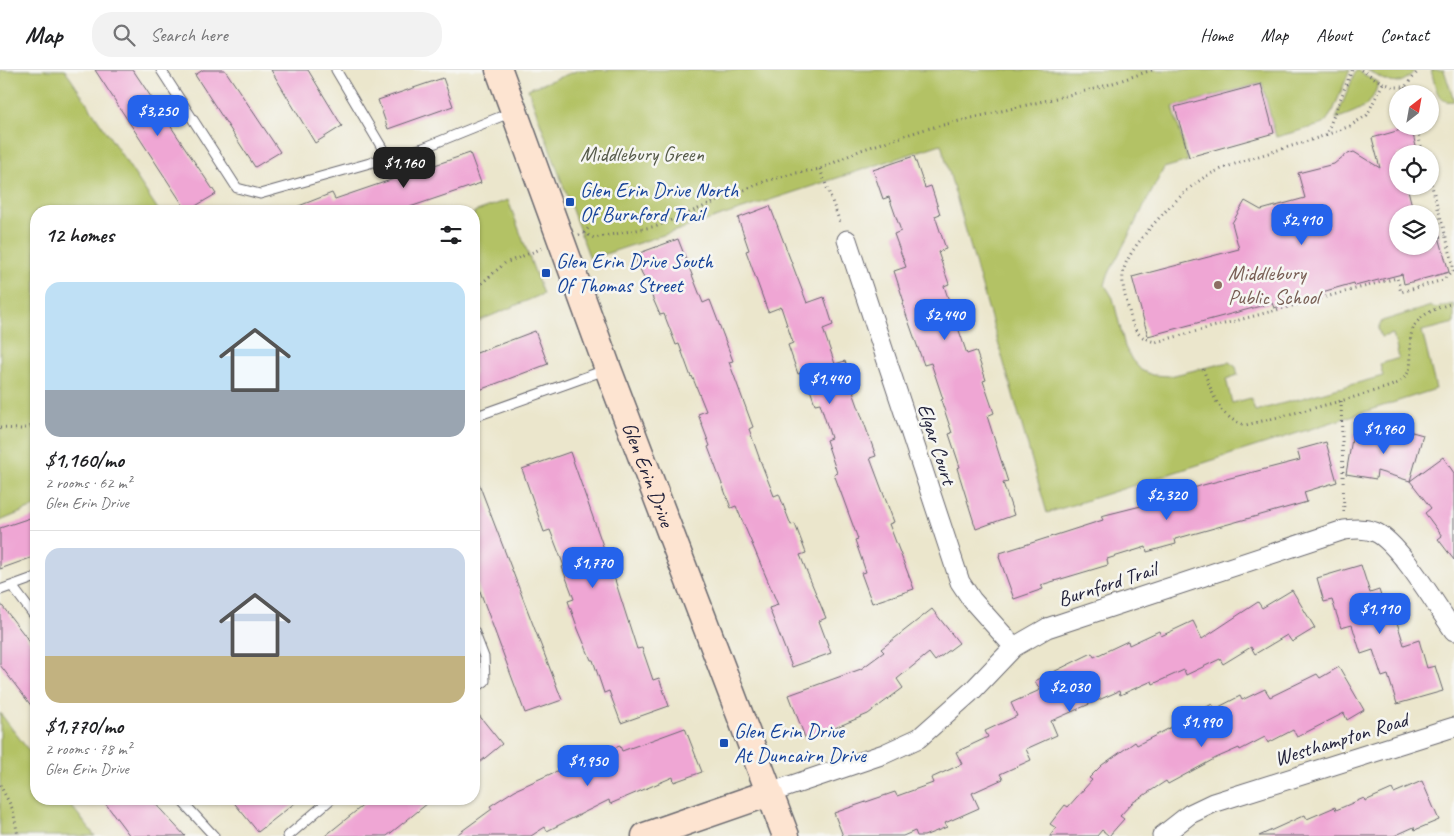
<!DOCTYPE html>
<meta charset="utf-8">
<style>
:root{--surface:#fff;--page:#f2f2f2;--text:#202124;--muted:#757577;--line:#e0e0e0;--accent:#2563eb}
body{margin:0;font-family:Caveat,sans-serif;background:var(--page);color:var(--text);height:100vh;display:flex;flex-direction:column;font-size:19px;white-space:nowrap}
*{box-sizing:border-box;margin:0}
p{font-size:16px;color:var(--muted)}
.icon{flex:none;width:28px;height:28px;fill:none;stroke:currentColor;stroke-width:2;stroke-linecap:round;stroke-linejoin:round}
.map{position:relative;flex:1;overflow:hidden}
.side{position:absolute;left:30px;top:135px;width:450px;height:600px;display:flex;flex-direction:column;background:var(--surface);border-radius:20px;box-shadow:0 1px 4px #0004}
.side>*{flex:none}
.needle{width:32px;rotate:31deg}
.fabs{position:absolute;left:1389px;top:15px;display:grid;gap:10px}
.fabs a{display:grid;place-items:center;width:50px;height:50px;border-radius:50%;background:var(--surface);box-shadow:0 1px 4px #0004;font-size:25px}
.price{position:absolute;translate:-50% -42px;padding:0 11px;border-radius:10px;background:var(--accent);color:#fff;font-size:16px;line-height:32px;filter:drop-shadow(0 1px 2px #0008)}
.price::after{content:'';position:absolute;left:50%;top:30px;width:15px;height:11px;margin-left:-8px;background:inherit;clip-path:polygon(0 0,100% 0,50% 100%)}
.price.current{background:#222;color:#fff}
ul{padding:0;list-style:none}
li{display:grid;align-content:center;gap:10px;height:265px;padding:0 15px}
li+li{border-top:1px solid var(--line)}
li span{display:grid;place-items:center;height:155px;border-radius:15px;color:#555}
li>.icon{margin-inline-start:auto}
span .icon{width:90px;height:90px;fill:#fffc;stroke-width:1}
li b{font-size:21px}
h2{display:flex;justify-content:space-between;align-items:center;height:60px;padding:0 15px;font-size:21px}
header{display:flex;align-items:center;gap:30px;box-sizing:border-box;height:70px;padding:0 25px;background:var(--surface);border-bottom:1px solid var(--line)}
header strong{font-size:24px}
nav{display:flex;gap:28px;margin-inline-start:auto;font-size:18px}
.search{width:350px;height:45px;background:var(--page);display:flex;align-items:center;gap:12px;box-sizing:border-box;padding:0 18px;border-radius:20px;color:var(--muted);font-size:19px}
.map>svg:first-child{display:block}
</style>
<header>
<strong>Map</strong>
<div class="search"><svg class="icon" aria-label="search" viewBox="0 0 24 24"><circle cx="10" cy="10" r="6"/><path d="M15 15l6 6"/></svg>Search here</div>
<nav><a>Home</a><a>Map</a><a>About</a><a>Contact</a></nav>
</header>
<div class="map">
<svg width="1454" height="766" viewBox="0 0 1454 766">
<rect width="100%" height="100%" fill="#f6f6f2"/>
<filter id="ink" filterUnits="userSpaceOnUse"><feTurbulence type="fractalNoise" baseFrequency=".02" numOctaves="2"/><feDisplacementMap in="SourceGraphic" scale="10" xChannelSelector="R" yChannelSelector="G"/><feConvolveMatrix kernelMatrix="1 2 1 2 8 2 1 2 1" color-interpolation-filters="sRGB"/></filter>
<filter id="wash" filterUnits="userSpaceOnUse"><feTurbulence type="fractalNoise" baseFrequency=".0096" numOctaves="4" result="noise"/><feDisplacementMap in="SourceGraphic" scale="20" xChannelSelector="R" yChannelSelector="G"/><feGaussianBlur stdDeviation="1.12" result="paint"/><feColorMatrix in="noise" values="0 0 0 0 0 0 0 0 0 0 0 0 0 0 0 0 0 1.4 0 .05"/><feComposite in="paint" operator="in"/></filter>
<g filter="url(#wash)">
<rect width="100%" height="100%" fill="#ebe6cc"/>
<path fill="#b3c265" stroke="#6a7250" d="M0,0H65L159,141H36V436L0,451Z
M579,0H1350L1333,41L1324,54L1276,67L1262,13L1173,37L1188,91L1164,98L1108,205L1105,215L1113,228L1125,277L1132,290L1141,300L1152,305L1170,306L1229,292L1236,297L1238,305L1226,309L1232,333L1251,328L1255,341L1383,306L1380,294L1399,288L1393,264L1381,267L1378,259L1382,251L1431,236L1436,238L1454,234V253L1422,261L1436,319L1047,443L941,74L590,189L528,19Z
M1356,0L1378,12C1373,38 1358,40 1336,49Z
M1367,0H1415C1399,21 1387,12 1367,0Z
M1431,0H1444L1454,31C1436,35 1435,13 1431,0Z
M508,130L543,224L474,253V142Z
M0,643L36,690V729H66L95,766H0Z"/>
<g id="blocks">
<path fill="#efa6d4" d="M95,0H133L216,124L187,141Z
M203,0H225L280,82L255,97L195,5Z
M271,0H308L342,56L315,73Z
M443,8L453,36L388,59L378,30Z
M1261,14L1274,63L1189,87L1175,37Z
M1411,57L1418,84H1398V116H1407L1414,144H1398V176H1430V150L1434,149L1449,202L1404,214L1402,204L1355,216L1354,213L1322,222L1323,225L1274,238L1272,233L1148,266L1132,207L1239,179L1232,153L1245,131L1261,140L1305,128L1298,103L1334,94L1345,85L1354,82L1380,98L1372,68Z
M470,83L481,113L398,141H286L332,123L335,129Z
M914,86L925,118L931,116L940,144L935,146L946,179L938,182L949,214L944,216L967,284L976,281L986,310L983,311L994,343L987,346L1008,412L1003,413L1014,445L976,459L957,398L960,397L949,364L952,363L941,330L943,329L931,293L924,295L902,233L904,232L894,201L906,197L894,164L901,161L889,127L883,129L873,100Z
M770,136L807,233L824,227L833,255L823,259L835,294L845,291L855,321L853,322L876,386L870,388L894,452L889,454L914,519L872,533L861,503L866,502L855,470L858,469L834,404L837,403L826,370L831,368L820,333L815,334L804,302L798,304L788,275L793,273L781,237L768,242L746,181L749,180L738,148Z
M678,169L703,233L710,230L733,291L729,292L753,357L749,359L760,390L774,426L779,424L791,455L795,454L806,483L800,485L826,548L819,551L831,583L792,597L769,538L778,535L736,436L731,438L708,377L710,376L698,344L706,341L692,306L691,307L679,274L676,275L664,244L660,245L634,185Z
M535,261L548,294L474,322V284Z
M1394,357L1423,365L1410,411L1377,401L1376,409L1346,404L1353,363L1390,370Z
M1326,372L1337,412L1304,422L1307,432L1175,469L1176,474L1147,482L1146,477L1107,489L1108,495L1041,515L1043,519L1014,529L999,487L1000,483L1103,450L1101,446L1169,429L1168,426L1203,415L1300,390L1297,380Z
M570,382L615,510L637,579L642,578L653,610L659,608L669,636L621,653L609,621L604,623L593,590H591L578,559L568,531L574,529L562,497L564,496L550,460L544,462L522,399Z
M1443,387L1454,403V490L1438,469L1442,466L1425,443L1431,438L1410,411Z
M474,401L562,630L525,643L474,505Z
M36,446V486L0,499V458Z
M1361,495L1370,523L1379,520L1388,548L1395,546L1404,575L1419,570L1427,598L1435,596L1443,621L1397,634L1388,605L1382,607L1373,580L1361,584L1352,555L1341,558L1332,530L1324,532L1317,508Z
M1292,520L1315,558L1292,572L1287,565L1255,584L1251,577L1223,594L1220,589L1186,605L1184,600L1153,614L1152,611L1120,625L1119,621L1051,651L1057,665L1026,679L1031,690L1000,704L1003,709L972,723L979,738L945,753L947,757L924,766H917L915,761L903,766H843L834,743L895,722L897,726L933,713L931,708L962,694L956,682L988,667L985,661L1017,646L1011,633L1040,620L1035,611L1092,583L1094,587L1128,571L1129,575L1159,561L1161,566L1193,551L1202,569L1258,532L1262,538Z
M0,533L36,580V642L0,595Z
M932,539L959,573L935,591L929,583L897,609L903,618L868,644L806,670L789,625L861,599L884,582L881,579Z
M1339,597L1364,640L1347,650L1344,643L1297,667L1293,660L1268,673L1265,667L1240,680L1239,678L1216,688L1168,714L1166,711L1132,733L1120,746L1124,749L1109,766L1102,760L1097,766H1050L1056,758L1050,754L1065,735L1068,737L1092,710L1089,708L1102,695L1135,672L1137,675L1166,660L1212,634L1215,639L1240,626L1242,630L1265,619L1270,627L1317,604L1320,608Z
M474,639L502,674L474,697Z
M685,658L702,702L674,712L673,707L610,734L609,730L547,761L545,757L531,766H455L492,739L490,736L515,720L557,701L584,688L620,676L622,681Z
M1422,711L1439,750L1415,760L1414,757L1394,766H1259L1305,745L1307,749L1335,737L1336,740L1364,728L1365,731L1392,719L1394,723Z
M102,729H151L185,766H130Z
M231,729H300L258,762Z
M371,729H433L387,766H325Z"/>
</g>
</g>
<g filter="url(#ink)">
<use href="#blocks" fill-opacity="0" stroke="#68676e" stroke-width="1"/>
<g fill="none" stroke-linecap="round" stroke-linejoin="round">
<defs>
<path id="lane" d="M161,0L237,118L260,124L423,78L512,42
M336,0L388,88
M474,347L605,300
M12,516L36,548
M0,520L36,507
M474,561L484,587L485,611L474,619
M180,729L214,766
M288,766L331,729"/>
<path id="street" d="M847,170L960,512L972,530L1014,577
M769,723L884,684L919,668L973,620L1014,577L1047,558L1344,460C1355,459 1365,458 1375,462C1399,472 1437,537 1454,561
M1162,766L1190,744L1213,733L1454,657"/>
<g id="secondary">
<path id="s1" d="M499,0L608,299L786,766"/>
<path d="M645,766L769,723"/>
</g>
</defs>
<use href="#lane" stroke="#68676e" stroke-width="11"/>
<use href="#street" stroke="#68676e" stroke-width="21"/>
<use href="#secondary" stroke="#68676e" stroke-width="29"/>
<path stroke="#68676e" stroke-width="3" stroke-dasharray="1 4" stroke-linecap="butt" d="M1352,0L1326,65C1289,78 1245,88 1210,104C1187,115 1129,175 1124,199C1121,212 1124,221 1127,233C1133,254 1132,267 1156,272L1397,208L1401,222L1443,210L1453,201V193L1430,109
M1361,0L1383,13L1394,17H1405L1419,0
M1405,17L1407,24
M1416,56L1423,84
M1326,65L1350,56L1367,45L1383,13
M820,99L841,155
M584,163L590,156
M579,165L584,163L594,168L657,156L766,111L796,103L820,99L861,80L922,60L1098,18L1152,0
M1435,168L1445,165
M474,220L505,193L543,178
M1203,299C1213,323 1218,349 1246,355C1287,345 1328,335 1368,323C1379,319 1394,317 1403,309C1426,288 1383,251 1454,233
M1341,331L1344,443
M0,358L21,359L36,355
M0,715L13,740L18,766"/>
<use href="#lane" stroke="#fff" stroke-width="9"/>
<use href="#street" stroke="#fff" stroke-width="19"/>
<use href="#secondary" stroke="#fde4d1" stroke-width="26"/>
</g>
</g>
<g fill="#1a4fb4" stroke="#f6f6f2" stroke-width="2">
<rect x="565" y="127" width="10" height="10" rx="2.5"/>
<rect x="541" y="198" width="10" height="10" rx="2.5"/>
<rect x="719" y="668" width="10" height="10" rx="2.5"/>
</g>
<circle fill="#8d6e63" stroke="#f6f6f2" stroke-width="2" cx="1218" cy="215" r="5"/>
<g text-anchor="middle" stroke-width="5" stroke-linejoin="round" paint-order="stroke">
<g font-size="21" fill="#555a4a" stroke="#f6f6f2">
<text x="642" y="91">Middlebury Green</text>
</g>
<g font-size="21" fill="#164399" stroke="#f6f6f2" text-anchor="start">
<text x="580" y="127">Glen Erin Drive North<tspan x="580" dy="24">Of Burnford Trail</tspan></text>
<text x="556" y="198">Glen Erin Drive South<tspan x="556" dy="24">Of Thomas Street</tspan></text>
<text x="734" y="668">Glen Erin Drive<tspan x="734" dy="24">At Duncairn Drive</tspan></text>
</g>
<g font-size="21" fill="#785e54" stroke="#f6f6f2" text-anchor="start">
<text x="1228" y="210">Middlebury<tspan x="1228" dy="24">Public School</tspan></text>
</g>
<g font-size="21" fill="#22223b" stroke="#f6f6f2">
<text transform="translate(937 374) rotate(72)" y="7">Elgar Court</text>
<text dy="7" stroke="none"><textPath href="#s1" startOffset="431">Glen Erin Drive</textPath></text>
<text transform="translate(1107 514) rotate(-18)" y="7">Burnford Trail</text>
<text transform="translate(1341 669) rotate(-17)" y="7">Westhampton Road</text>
</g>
</g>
</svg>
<div class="fabs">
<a><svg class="needle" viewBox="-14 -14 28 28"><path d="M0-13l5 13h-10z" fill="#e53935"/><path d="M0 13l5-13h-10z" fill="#757577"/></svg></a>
<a><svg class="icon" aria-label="locate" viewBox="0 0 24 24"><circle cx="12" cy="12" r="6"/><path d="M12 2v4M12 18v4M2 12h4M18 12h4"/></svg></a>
<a><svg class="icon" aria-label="layers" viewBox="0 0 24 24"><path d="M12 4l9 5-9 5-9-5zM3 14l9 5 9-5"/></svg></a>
</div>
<b class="price" style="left:158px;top:67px">$3,250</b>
<b class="price current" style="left:404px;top:119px">$1,160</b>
<b class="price" style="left:1302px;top:176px">$2,410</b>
<b class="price" style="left:945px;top:271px">$2,440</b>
<b class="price" style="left:830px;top:335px">$1,440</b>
<b class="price" style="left:1384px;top:385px">$1,960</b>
<b class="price" style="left:1167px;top:451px">$2,320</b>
<b class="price" style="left:593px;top:519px">$1,770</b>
<b class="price" style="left:1380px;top:565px">$1,110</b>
<b class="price" style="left:1070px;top:643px">$2,030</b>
<b class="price" style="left:1202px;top:678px">$1,990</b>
<b class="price" style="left:588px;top:717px">$1,950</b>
<section class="side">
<h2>12 homes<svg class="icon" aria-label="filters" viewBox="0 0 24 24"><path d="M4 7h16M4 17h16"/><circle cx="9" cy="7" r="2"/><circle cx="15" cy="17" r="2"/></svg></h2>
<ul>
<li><span style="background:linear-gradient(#bfe0f5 70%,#9aa5b1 0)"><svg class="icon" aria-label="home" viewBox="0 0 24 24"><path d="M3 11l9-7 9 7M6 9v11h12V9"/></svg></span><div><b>$1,160/mo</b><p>2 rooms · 62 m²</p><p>Glen Erin Drive</p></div></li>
<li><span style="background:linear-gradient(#c9d6e8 70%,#c2b280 0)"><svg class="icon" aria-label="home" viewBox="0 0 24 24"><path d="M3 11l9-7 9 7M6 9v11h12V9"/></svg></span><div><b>$1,770/mo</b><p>2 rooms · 78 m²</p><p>Glen Erin Drive</p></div></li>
</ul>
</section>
</div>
